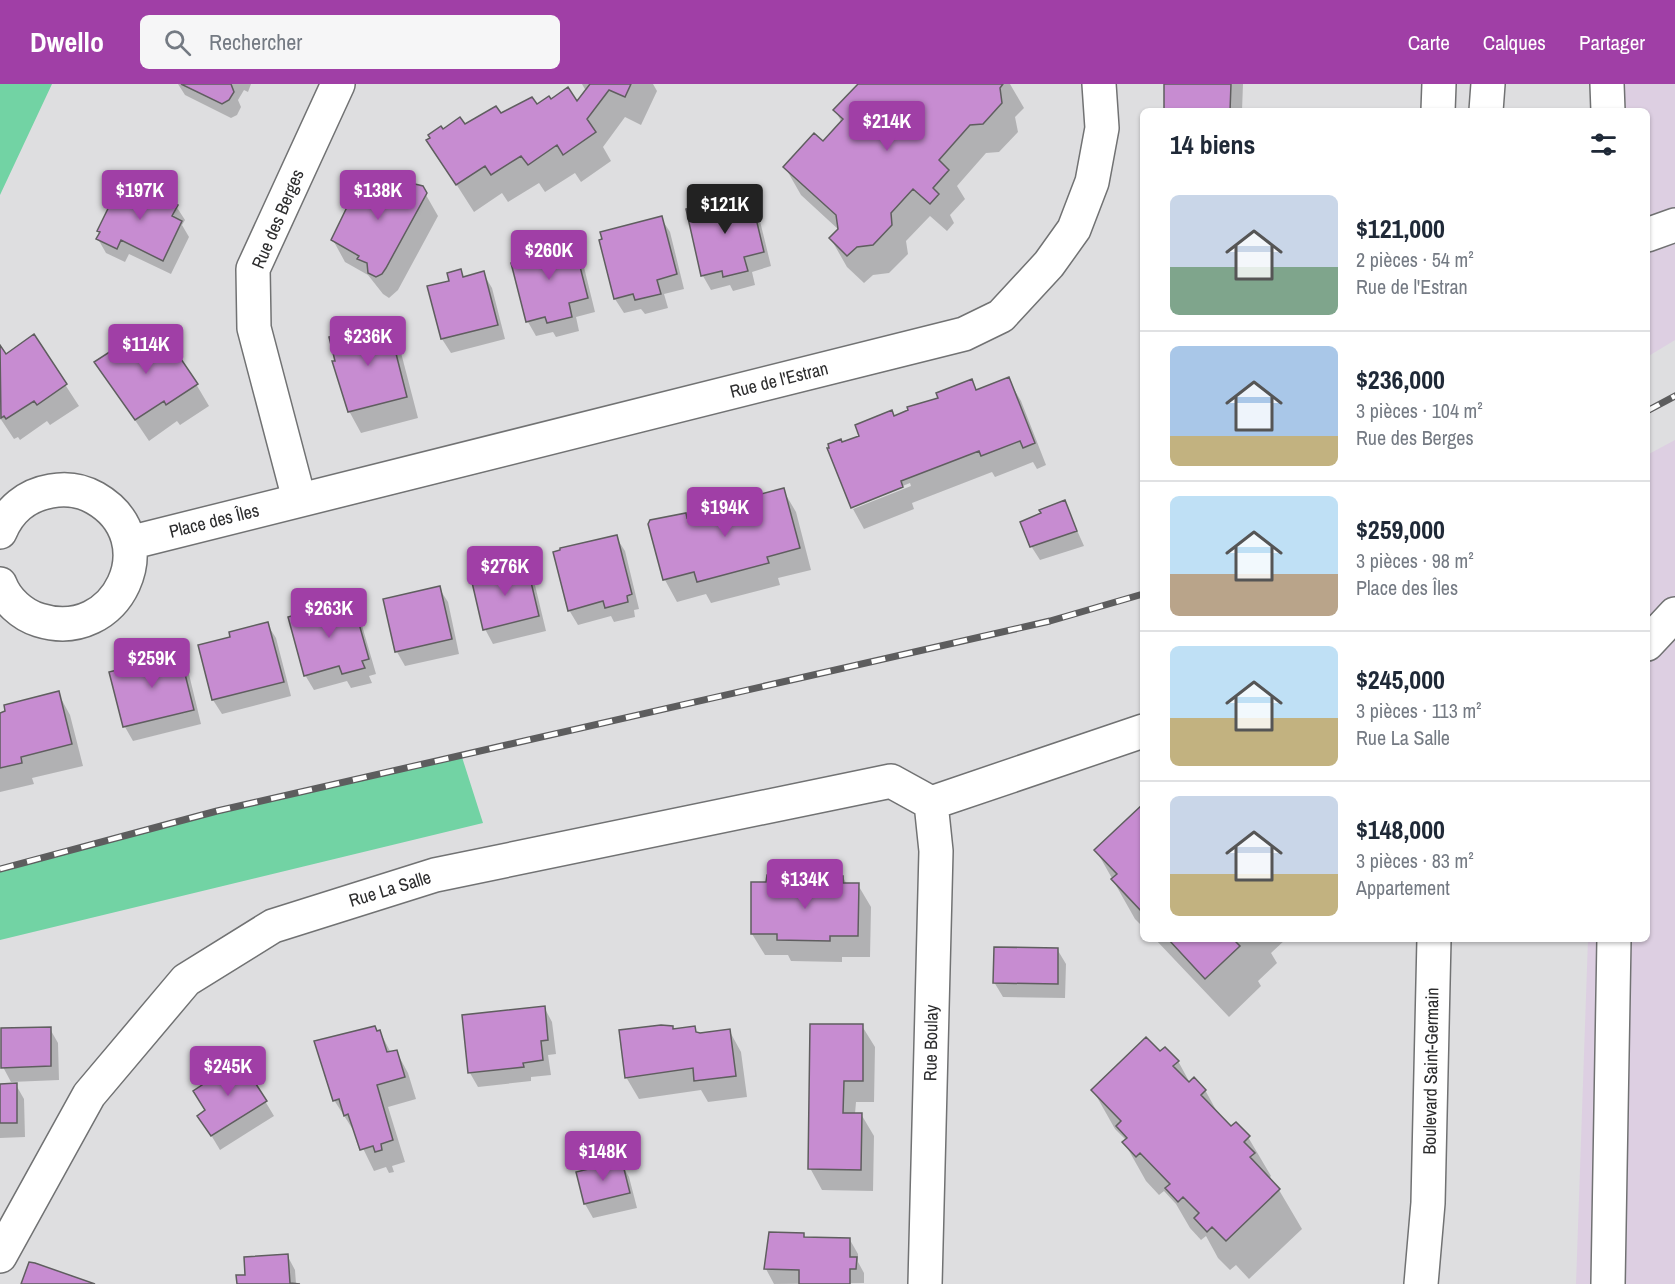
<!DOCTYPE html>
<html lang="fr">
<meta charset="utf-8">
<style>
:root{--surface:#fff;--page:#f6f6f7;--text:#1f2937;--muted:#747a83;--line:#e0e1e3;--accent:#a03fa6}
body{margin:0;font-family:"Archivo Narrow",sans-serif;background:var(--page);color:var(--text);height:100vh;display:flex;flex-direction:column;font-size:22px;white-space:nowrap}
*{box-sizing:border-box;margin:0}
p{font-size:20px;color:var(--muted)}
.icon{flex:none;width:33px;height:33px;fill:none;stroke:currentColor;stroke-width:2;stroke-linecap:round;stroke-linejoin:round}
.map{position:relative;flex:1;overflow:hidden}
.panel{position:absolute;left:1140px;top:24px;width:510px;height:834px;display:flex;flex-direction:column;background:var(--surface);border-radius:9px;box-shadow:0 2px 4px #0004}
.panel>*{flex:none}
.price{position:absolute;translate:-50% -51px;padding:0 14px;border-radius:6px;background:var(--accent);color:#fff;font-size:20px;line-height:39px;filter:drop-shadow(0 2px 3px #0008)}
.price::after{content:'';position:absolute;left:50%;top:36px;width:18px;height:14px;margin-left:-9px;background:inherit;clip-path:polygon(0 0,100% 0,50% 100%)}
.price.selected{background:#222;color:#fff}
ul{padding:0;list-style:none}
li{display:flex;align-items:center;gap:18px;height:150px;padding:0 30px}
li+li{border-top:2px solid var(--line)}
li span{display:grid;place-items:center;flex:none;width:168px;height:120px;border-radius:9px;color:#555}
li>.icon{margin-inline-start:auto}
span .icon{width:72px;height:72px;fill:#fffc;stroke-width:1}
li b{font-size:26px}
h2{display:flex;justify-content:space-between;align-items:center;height:72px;padding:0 30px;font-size:26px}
header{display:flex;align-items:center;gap:36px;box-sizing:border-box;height:84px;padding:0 30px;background:var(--accent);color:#fff}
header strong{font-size:28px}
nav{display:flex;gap:33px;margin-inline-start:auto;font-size:21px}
.search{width:420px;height:54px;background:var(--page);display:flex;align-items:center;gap:15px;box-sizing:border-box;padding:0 21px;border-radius:9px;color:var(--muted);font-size:22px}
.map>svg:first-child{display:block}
</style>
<header>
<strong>Dwello</strong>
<div class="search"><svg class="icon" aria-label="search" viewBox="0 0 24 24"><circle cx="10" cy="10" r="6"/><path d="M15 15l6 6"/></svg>Rechercher</div>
<nav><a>Carte</a><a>Calques</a><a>Partager</a></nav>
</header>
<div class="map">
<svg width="1675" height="1200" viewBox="0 0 1675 1200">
<rect width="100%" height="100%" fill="#dedee0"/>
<path fill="#ddcfe2" d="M1596,0H1675V256L1647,273V27H1595Z
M1675,356V1200H1576L1588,855H1647V371Z"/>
<path fill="#72d3a4" d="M0,0H52L0,111Z
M461,670L483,739L0,856V785L217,727Z"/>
<path fill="#0003" d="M178,0H251L248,8L244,6L238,16L241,23L237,31L231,34L185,11Z
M582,0H653L657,7L641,41L625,33L603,63L611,77L581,98L575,89L545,108L539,99L508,118L502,109L474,128L428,56L443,47L551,17L577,19L586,7Z
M860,0H1010L1024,24L1015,33L1018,48L999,68L986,69L957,102L965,115L950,131L954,139L947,147L930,132L906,157L908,170L889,189L873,191L864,199L847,183L831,155L839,146L801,111L785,83L823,60L842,39L835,26Z
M1166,0H1243L1242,27H1165Z
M422,104L438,132L398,206L389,214L383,210L368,191L345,178L333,156L408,106Z
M749,111L757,125L771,182L752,188L755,201L733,207L730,201L711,206L703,192L688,126Z
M176,122L185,136L182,141L189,153L171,190L129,170L125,178L106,169L98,155L99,146Z
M661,134L670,148L684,205L664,210L668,224L645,230L641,225L624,229L615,215Z
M573,157L581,171L595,228L576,233L579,247L556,253L553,248L536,252L528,238L513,180Z
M460,187L464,194L483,189L492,204L505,255L451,269L442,255L429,203L451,198Z
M387,240L399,261L418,334L361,349L349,327L337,278Z
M34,253L79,322L50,341L47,337L20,356L18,353L14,355L0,334V263L6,272Z
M136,271L196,300L209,322L180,341L177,337L149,357L96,278Z
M1008,295L1021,317L1046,381L1037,385L1033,378L995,393L992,388L912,419L914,425L864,445L853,425L911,402L910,399L853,422V425L829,365L861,353L894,333L940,315L971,297L977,307Z
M783,406L796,428L811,486L778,494L780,501L711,519L706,510L677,518L665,496L650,440L700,435L737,425Z
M1064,417L1084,462L1040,476L1031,462L1043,430Z
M616,453L625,467L639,525L634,526L635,533L614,538L611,532L578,541L569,526Z
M526,482L534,497L546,547L493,560L485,545Z
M439,504L448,518L459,570L405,582L397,568Z
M351,517L359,531L376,590L369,592L372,599L351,604L347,597L314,606L305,591Z
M267,540L276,554L291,612L222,630L213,616L200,562L232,554Z
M178,568L187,582L201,640L133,657L125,643L111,589Z
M58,609L70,631L83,682L32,694L34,700L0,708V630Z
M1143,722V843L1135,835L1096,766Z
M778,792L781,798H790L794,806H820L843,793L847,801H858L871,823L870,873H842V878L791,877L788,871H765L752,850L768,799Z
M1155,855H1286L1271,869L1277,879L1258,897L1261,902L1229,933Z
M1057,865L1066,880L1065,914L1003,913L994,898Z
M544,923L552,938L556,970L548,971L551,991L531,993V997L478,1003L470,989Z
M862,942L875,963L874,1018H856L855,1030H861L874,1052L873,1107L822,1106L810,1084Z
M694,944L697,949L729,946L741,968L747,1013L708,1018L701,1006L639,1015L626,993L674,946Z
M50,945L58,959L59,996L11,998L3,983Z
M380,948L391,969L396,967L408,989L416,1015L388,1023L405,1078L392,1082L394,1088L389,1089L386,1083L374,1087L357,1052L334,1016Z
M1160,969L1178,977L1190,999L1205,1006L1221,1035L1231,1045L1248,1053L1271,1092L1268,1095L1279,1106L1302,1145L1249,1195L1236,1181L1230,1186L1218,1174L1206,1152L1201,1156L1190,1144L1176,1120L1164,1107L1159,1111L1146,1097L1124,1058L1126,1056L1115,1045L1093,1006Z
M0,1001H16L24,1015L25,1053L0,1054Z
M265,1017L274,1032L220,1066L208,1046L207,1027Z
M621,1079L629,1093L637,1124L593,1134L585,1120L578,1089Z
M770,1149L803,1150L806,1155L850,1156L858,1170V1178L864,1189V1199L774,1200L766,1185Z
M287,1171L295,1186L296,1200H238L247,1192Z"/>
<path fill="#c78cd1" stroke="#5f5e5f" stroke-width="1.5" d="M181,0H231L234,8L229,16L222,20Z
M590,0H631L625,13L609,6L587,35L596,48L563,71L557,61L528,81L521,72L491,91L485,82L456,101L426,56L430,54L428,51L441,42L443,45L460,33L465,40L496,22L501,29L532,13L537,20L549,12L551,15L568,3L577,17Z
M858,0H1003L1000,4L1002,19L983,40L970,41L939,76L949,86L933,104L939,110L930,120L913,105L891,129L892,141L873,161L857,163L847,172L829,154L838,145L836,131L783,83L814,49L823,57L843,35L833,26Z
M1164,0H1231L1230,27H1164Z
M369,87L400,104L402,101L408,104L415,100L423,102L427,109L386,184L382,190L376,193L368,189L367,179L357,175L359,172L331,156L349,119L351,120Z
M123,94L178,121L172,132L182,137L163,177L121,156L117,165L96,155L100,148L97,147Z
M750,109L764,168L744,173L748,187L723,193L722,187L701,192L686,125Z
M662,132L677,190L657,196L661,210L635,216L633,210L614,215L599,156L602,155L600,148Z
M573,155L588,214L569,219L572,233L547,239L545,233L526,238L511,179L515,178L513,171Z
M461,185L463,193L484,187L498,241L441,255L427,202L449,197L447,189Z
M388,238L407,313L348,328L332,277H335L329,253Z
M34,250L67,300L37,321L34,317L6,335L4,332L1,334L0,261L6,270Z
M164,250L198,300L166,321L164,317L135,336L94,278L128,256L136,269Z
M1009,293L1035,359L1023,364L1020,357L981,372L979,367L901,397L903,403L851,424L827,364H829L828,360L841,355L842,358L859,352L855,341L892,326L894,332L908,326L907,323L938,314L936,309L972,295L976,306Z
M784,404L800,464L767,473L769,479L697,498L694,488L663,496L648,440L650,436L686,429L687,434L699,431L700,434L735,424V422L747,418L746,414Z
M1065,416L1077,447L1030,463L1020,438L1041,429L1039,426Z
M617,451L632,510L627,512L628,518L605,524L603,517L568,527L553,468L560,466V464Z
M527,481L539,532L483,546L471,494Z
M440,502L452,555L395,568L383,515Z
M352,515L369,575L362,577L365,584L342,590L339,582L304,592L288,533Z
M268,538L284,598L212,616L198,561L230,553L229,548Z
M179,566L194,626L123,643L109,588L141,580L140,576Z
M59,607L72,660L21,673L22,679L0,684V629L5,627L4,621Z
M1143,720V829L1111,795L1117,790L1094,766Z
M767,791H779V796L791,797L790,804L819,805V797H830L831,792H843V799H859L858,852H830V857L777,856V850H751V798H766Z
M1168,855H1239L1236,858L1240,862L1205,895Z
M994,863L1058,864V900L993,899Z
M545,922L548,956L541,957L543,976L523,979L524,983L468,989L462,931Z
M810,940H863V997H844L843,1029H862L861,1086L808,1085Z
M661,941L673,942V945L695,942L696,948L700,949L730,945L736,992L694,997L693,984L625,994L619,946Z
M375,942L377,947L380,946L387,968L397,966L405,993L377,1001L393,1056L381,1060L382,1066L375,1068L373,1062L360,1066L348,1030L344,1032L339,1015L333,1017L314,957Z
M51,943V982L1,984V944Z
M1146,953L1160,967L1165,963L1179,977L1173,982L1189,998L1194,993L1206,1006L1201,1011L1231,1042L1236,1038L1250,1052L1244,1058L1255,1069L1250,1073L1280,1105L1226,1157L1212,1143L1207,1148L1194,1134L1199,1129L1183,1113L1178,1118L1165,1104L1170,1100L1140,1069L1136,1073L1122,1058L1127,1054L1116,1042L1121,1037L1091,1006Z
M241,977L267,1017L211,1052L197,1032L205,1026L193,1007L211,995L208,991L223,982L226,987Z
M17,999V1039H0V1000Z
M622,1077L630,1109L584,1120L576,1088Z
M769,1148L804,1149V1153L850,1154V1173H857L856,1185H850V1200H799V1186L764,1185Z
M288,1170L290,1199L300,1200H237L236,1191H245L244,1173Z
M29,1178L35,1179L95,1200H21Z"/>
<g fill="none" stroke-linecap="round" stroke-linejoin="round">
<defs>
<path id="minor" d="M1607,0L1608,27
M1647,151L1675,141
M299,415L254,244L253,185L338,0
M0,448C9,426 27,411 51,407C67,404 81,406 95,414C167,455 118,561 39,536C22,531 6,516 0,500
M129,459L964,250L1001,232L1049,180L1074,145L1092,98L1102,44L1099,0
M1647,560L1675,530
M931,719L1143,647
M0,1172L89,1011L186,896L273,842L435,791L891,697L931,719
M925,1200L936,767L931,719
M1608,1200L1614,855"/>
<path id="major" d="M1438,27L1439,0
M1486,27L1488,0
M1421,1200L1428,1119L1434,855"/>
</defs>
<use href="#minor" stroke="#717273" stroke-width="36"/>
<use href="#major" stroke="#717273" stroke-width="36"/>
<use href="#minor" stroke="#fff" stroke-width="33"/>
<use href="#major" stroke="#fff" stroke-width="33"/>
<defs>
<path id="rail" d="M1647,327L1675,312
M0,785L217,727L1050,537L1143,510"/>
</defs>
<use href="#rail" stroke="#5d5d5e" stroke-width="7"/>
<use href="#rail" stroke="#fff" stroke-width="4.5" stroke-dasharray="14" stroke-linecap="butt"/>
</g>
<g text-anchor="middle" stroke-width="4.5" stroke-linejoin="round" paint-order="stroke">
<g font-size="18" fill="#2c2c2d" stroke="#fff">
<text transform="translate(278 135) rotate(-67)" y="6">Rue des Berges</text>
<text transform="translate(779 296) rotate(-14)" y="6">Rue de l'Estran</text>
<text transform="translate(214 437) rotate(-14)" y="6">Place des Îles</text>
<text transform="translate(390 805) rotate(-17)" y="6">Rue La Salle</text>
<text transform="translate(931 959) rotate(-89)" y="6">Rue Boulay</text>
<text transform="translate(1431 987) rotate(-89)" y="6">Boulevard Saint-Germain</text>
</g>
</g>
</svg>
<b class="price" style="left:887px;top:68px">$214K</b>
<b class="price" style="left:140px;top:137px">$197K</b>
<b class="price" style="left:378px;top:137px">$138K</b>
<b class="price selected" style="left:725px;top:151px">$121K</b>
<b class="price" style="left:549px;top:197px">$260K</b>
<b class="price" style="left:368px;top:283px">$236K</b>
<b class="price" style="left:146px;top:291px">$114K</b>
<b class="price" style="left:725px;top:454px">$194K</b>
<b class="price" style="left:505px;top:513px">$276K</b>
<b class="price" style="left:329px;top:555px">$263K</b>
<b class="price" style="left:152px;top:605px">$259K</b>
<b class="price" style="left:805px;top:826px">$134K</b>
<b class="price" style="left:228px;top:1013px">$245K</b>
<b class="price" style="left:603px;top:1098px">$148K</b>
<section class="panel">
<h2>14 biens<svg class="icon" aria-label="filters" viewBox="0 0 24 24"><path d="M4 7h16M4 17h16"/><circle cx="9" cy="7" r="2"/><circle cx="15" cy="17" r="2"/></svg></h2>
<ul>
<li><span style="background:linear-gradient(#c9d6e8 60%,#7fa58c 0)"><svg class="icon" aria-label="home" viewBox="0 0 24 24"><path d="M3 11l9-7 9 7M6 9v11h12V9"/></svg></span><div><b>$121,000</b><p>2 pièces · 54 m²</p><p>Rue de l'Estran</p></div></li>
<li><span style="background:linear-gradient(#a9c7e8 75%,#c2b280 0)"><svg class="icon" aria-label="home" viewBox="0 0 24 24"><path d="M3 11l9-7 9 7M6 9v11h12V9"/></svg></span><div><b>$236,000</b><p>3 pièces · 104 m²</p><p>Rue des Berges</p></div></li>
<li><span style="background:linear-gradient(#bfe0f5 65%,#b9a48a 0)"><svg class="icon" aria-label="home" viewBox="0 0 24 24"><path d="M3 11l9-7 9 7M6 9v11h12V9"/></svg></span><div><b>$259,000</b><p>3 pièces · 98 m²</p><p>Place des Îles</p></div></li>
<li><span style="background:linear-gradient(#bfe0f5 60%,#c2b280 0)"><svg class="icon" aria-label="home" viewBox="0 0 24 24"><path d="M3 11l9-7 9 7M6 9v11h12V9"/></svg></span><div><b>$245,000</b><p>3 pièces · 113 m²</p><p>Rue La Salle</p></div></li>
<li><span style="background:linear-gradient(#c9d6e8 65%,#c2b280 0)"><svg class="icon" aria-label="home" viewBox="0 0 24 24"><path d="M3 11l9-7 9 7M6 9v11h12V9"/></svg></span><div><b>$148,000</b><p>3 pièces · 83 m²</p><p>Appartement</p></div></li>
</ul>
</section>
</div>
